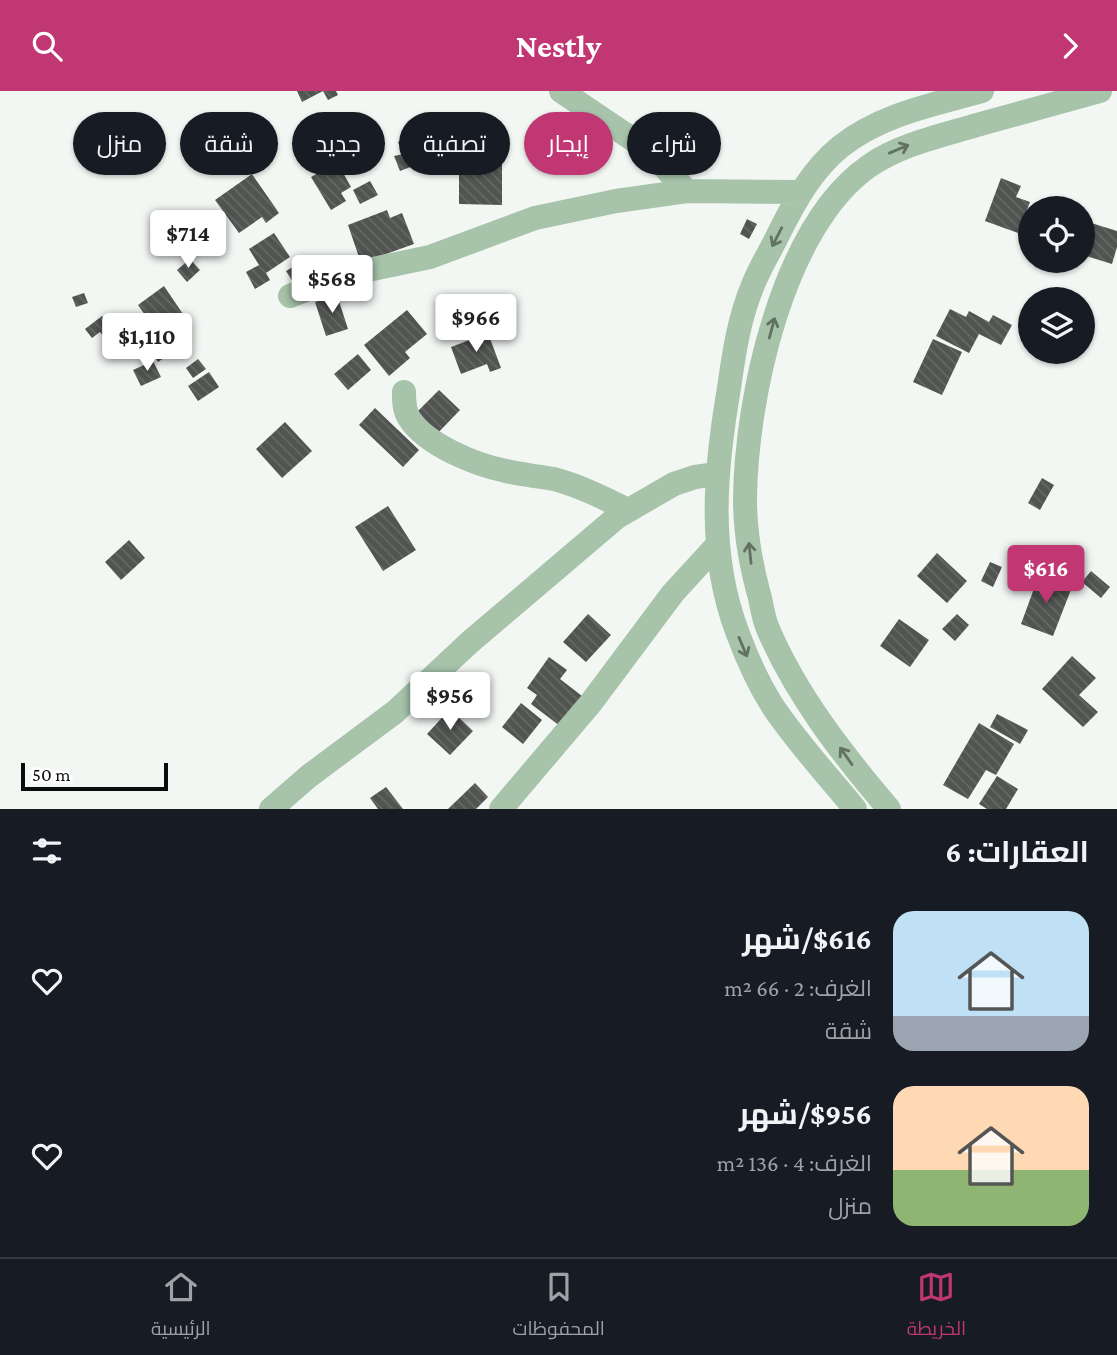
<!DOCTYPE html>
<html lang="ar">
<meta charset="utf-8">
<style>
:root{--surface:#171b24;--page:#20242c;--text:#f1f3f6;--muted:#9ea1a6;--line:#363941;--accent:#c03773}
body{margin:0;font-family:"Crimson Pro",Cairo,serif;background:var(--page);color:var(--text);direction:rtl;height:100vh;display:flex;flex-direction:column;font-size:26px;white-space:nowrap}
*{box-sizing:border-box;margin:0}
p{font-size:23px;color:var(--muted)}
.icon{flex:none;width:38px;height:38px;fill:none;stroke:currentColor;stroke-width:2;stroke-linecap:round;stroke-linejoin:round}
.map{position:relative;height:718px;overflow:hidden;direction:ltr}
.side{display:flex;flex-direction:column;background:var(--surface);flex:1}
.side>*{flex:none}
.top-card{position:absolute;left:21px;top:21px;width:700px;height:63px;direction:rtl;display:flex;gap:14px}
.controls{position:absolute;left:1018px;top:105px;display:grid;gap:14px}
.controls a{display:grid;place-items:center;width:77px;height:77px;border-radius:50%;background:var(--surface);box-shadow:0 2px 5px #0004;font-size:35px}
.scale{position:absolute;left:21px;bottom:18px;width:147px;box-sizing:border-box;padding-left:7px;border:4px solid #0b0c0b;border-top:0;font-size:19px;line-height:24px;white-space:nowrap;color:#0b0c0b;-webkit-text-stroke:5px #fff;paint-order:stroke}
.price{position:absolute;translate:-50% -60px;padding:0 16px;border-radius:7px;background:#fff;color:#222;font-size:23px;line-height:46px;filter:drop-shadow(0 2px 4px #0008)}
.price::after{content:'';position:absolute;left:50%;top:42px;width:21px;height:16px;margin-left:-10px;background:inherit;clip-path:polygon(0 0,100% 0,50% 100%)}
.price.current{background:var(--accent);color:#fff}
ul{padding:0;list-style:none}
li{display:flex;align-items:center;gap:21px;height:175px;padding:0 28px}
li span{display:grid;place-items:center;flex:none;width:196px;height:140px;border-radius:21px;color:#555}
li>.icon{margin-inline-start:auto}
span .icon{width:84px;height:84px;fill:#fffc;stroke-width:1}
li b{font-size:30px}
h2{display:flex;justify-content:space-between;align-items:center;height:84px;padding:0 28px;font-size:30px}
.chip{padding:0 24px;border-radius:32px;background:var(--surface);box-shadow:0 2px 5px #0004;font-size:24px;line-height:63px}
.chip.current{background:var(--accent);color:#fff}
header{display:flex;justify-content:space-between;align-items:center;height:91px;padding:0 28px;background:var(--accent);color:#fff;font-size:32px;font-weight:700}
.tab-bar{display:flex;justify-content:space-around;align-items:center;height:98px;border-top:2px solid var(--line);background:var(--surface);font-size:19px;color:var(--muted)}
.tab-bar a{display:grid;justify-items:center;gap:4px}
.tab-bar .current{color:var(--accent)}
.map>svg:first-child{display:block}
</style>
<header><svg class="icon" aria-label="forward" viewBox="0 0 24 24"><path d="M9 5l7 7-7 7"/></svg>Nestly<svg class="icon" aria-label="search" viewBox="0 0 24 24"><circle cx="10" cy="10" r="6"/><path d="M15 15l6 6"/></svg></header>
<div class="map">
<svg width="1117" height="718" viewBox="0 0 1117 718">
<defs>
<pattern id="building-back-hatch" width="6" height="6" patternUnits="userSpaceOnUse" patternTransform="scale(1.75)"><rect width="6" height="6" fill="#515451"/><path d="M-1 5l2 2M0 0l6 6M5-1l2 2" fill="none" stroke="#656865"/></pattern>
</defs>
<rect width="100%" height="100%" fill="#f3f7f4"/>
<path fill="url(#building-back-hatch)" d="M297,0H323L302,11Z
M323,0H336L338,4L328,9Z
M437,36L444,54L426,61L429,69L400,80L394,65L403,63L398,51Z
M459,69H502V114L459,113Z
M337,71L351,96L341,102L346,110L331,119L311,86Z
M252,83L279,122L266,132L262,126L239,142L215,109Z
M1001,87L1021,95L1016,106L1030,111L1018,142L985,130Z
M370,90L378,104L360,113L353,99Z
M387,119L390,127L402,122L414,153L361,172L348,134Z
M747,128L757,133L749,148L740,143Z
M1088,131L1117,140V156L1112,173L1083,164V146Z
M274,142L290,166L266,182L270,189L255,198L246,181L259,174L249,158Z
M190,168L200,179L187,191L177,179Z
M298,173L306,185L294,193L286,180Z
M164,195L189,232L170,245L178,257L158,271L149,257L162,248L138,214Z
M84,202L88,212L76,216L72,206Z
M337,204L348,238L326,245L315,211Z
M950,218L966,226L969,220L989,231L993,224L1012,234L1001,254L979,243L969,262L936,245Z
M407,219L427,243L405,261L410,267L389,285L364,254Z
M102,225L107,232L117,225L126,236L108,251L100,241L92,247L85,238Z
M488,242L501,277L490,281L487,273L461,283L451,256Z
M933,248L962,261L942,304L913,291Z
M358,263L371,279L348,299L334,283Z
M198,268L206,278L193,287L186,277Z
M153,270L161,286L141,295L133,279Z
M209,281L219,296L198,310L188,295Z
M439,299L460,319L435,345L414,324Z
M375,317L419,359L403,376L359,334Z
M285,331L312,360L282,387L256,358Z
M1042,387L1054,394L1040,419L1028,412Z
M388,415L416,459L383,480L355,436Z
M129,449L145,467L121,489L105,471Z
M937,462L967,490L947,512L917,485Z
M990,471L1002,476L993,496L981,490Z
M1091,480L1110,496L1101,507L1082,491Z
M1039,484L1072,496L1053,545L1021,533Z
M588,523L611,544L586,571L563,551Z
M957,523L969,534L955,550L942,538Z
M899,528L929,549L910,576L880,555Z
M1072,565L1096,587L1079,604L1098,621L1083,636L1042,598Z
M549,566L567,579L560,588L582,605L560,635L531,613L537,604L527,597Z
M521,612L542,629L523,653L502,636Z
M450,618L473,640L450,664L427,643Z
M997,623L1028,639L1020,653L990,636Z
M979,632L1014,653L996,684L986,679L968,708L943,694Z
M997,685L1018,698L1006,718H987L979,713Z
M475,692L488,706L476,718H448Z
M386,696L403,718H378L370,707Z"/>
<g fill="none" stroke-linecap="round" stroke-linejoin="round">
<path stroke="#a7c3aa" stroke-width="24" d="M561,0L647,58L687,100
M290,205L344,184L430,166L535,127L616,110L687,100L801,101
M404,301C404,310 404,319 409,327C426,354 476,374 506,380C522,384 538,385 554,388C580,395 604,407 628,419
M271,718L309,685L395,621L470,551L617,426L674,393L695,386L717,383
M501,718L590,613L673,502L718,453
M855,718C828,685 795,649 772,614C758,592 747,567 738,543C707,462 715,379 729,297C734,262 739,227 753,194C760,176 771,159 779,142C795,110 812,79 840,56C881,23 933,14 982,0
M889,718C843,664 796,604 768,538C764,529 762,517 760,507C751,475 745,442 745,408C746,308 782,136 869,75C901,53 940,45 977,34C1018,23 1059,11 1100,0"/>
</g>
<defs><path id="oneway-shaft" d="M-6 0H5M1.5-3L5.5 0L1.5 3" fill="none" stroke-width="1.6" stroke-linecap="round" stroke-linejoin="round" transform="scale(1.75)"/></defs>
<g stroke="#617162">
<use href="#oneway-shaft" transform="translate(899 58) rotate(-23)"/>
<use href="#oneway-shaft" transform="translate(777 146) rotate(117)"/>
<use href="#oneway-shaft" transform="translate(772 237) rotate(-75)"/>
<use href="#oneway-shaft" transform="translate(750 462) rotate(-96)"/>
<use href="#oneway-shaft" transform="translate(743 556) rotate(67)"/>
<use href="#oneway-shaft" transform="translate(846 665) rotate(-125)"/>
</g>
</svg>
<div class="controls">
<a><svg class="icon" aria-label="locate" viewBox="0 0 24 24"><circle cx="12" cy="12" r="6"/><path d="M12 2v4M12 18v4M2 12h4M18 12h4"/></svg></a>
<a><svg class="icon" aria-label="layers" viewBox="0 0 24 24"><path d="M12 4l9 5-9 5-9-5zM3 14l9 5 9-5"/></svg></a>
</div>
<div class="scale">50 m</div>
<b class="price" style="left:188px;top:179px">$714</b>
<b class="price" style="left:332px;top:224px">$568</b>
<b class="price" style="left:476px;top:263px">$966</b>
<b class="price" style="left:147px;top:282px">$1,110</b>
<b class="price current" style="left:1046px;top:514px">$616</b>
<b class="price" style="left:450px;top:641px">$956</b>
<div class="top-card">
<a class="chip">شراء</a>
<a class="chip current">إيجار</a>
<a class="chip">تصفية</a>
<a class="chip">جديد</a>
<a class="chip">شقة</a>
<a class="chip">منزل</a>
</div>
</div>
<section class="side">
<h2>العقارات: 6<svg class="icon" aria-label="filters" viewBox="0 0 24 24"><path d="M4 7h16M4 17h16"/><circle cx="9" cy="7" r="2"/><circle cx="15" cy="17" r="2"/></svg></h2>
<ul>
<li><span style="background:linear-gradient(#bfe0f5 75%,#9aa5b1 0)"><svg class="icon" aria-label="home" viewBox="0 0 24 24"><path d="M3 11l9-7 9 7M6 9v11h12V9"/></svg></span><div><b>$616/شهر</b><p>الغرف: 2 · 66 m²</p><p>شقة</p></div><svg class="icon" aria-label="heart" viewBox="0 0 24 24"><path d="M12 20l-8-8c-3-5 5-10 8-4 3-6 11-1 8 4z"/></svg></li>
<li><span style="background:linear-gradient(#ffd9b3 60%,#8fb573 0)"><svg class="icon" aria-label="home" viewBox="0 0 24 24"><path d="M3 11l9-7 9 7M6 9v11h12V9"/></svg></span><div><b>$956/شهر</b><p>الغرف: 4 · 136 m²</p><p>منزل</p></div><svg class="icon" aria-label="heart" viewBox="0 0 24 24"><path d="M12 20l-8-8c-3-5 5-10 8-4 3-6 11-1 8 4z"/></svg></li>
</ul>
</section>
<nav class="tab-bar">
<a class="current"><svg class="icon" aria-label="map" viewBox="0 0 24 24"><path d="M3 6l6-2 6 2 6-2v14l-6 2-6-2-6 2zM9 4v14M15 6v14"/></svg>الخريطة</a>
<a><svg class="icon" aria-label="saved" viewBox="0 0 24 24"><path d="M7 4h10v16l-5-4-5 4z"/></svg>المحفوظات</a>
<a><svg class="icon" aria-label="home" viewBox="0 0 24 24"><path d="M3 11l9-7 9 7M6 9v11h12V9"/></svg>الرئيسية</a>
</nav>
